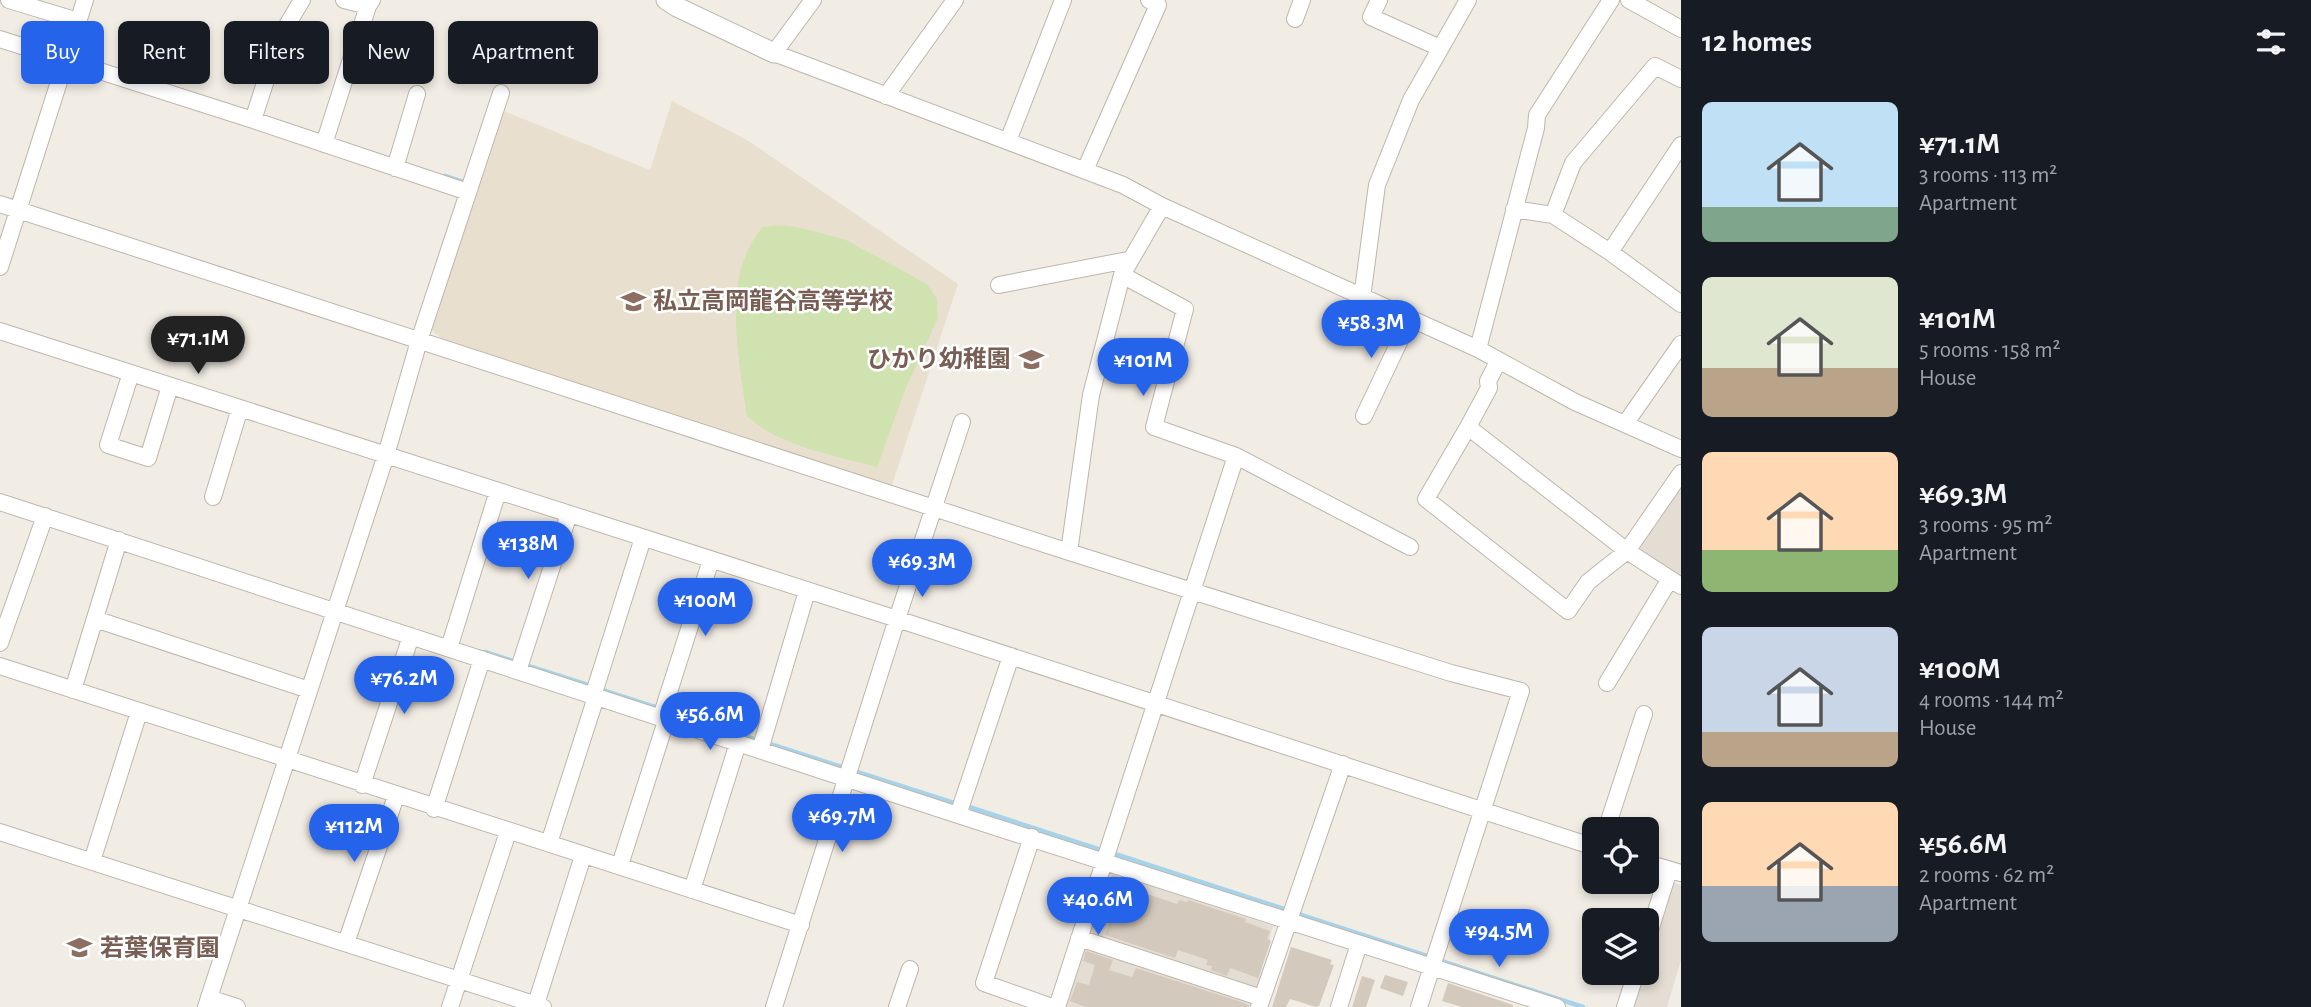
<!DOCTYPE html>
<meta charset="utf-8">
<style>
:root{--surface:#171b24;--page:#20242c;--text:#f1f3f6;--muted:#9ea1a6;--accent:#2563eb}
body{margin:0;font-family:"Alegreya Sans","Noto Sans JP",sans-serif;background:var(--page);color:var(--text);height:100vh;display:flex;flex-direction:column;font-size:26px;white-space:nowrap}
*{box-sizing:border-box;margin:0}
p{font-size:23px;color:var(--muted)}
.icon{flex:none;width:38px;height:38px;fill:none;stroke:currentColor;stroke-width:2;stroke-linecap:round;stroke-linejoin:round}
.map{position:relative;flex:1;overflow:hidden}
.sheet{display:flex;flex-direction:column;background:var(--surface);width:630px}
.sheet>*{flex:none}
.top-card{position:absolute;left:21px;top:21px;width:665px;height:63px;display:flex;gap:14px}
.buttons{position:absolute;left:1582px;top:817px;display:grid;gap:14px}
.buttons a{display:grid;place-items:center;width:77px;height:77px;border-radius:10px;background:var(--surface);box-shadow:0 4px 10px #0003;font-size:35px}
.price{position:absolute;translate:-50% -60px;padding:0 16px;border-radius:24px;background:var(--accent);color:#fff;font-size:23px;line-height:46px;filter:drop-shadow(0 2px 4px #0008)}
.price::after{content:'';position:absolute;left:50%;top:42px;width:21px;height:16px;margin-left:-10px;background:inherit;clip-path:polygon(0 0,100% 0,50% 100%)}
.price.current{background:#222;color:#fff}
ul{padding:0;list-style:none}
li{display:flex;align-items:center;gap:21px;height:175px;padding:0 21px}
li span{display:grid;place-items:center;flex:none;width:196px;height:140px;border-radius:10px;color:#555}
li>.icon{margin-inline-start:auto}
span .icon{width:84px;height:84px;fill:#fffc;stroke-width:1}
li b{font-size:30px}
h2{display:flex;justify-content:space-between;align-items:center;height:84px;padding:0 21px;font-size:30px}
.pill{padding:0 24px;border-radius:10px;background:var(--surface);box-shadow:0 4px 10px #0003;font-size:24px;line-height:63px}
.pill.current{background:var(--accent);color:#fff}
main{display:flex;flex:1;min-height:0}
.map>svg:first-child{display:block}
</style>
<main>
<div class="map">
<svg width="1681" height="1007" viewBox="0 0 1681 1007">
<rect width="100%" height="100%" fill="#f1ece4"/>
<path fill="#e4ddd3" d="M1681,480V586L1635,551Z
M1111,872L1273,926L1257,988L1087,941L1100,879Z
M1671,882L1681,885V960L1667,1007H1632L1643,973H1647V960Z
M1089,943L1251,997L1249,1007H1063L1078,950Z"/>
<path fill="#e9dfcf" d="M672,101L747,140L958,284L892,485L445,341L429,328L501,110L650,170Z"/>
<path fill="#cfe2af" d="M782,225L806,229L846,240L927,284L937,299L938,318L905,390L877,467C835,455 780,447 747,416C739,359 720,275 763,227Z"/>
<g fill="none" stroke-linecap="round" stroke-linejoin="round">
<path stroke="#a4d3ea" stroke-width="4.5" d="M445,176L463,182
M485,652L591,686
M599,689L957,804
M966,806L1104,851
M1112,853L1287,910
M1295,913L1430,957
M1438,960L1583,1007"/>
</g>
<path fill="#d4c9bd" d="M1112,875L1137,883L1135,890L1177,904L1179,900L1187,902L1188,900L1246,919L1245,922L1270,931L1267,939L1271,941L1258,978L1230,968L1227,976L1211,970L1212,966L1206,965L1208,960L1178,950L1175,958L1105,935L1121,894L1107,889Z
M1291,947L1332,960L1330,964L1334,965L1319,1006L1316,1007L1290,999L1286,1007H1272Z
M1086,951L1113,960L1109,970L1132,977L1136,968L1235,1000L1249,1005V1007H1086L1070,1001L1077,982L1089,985L1095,965L1083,961Z
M1385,975L1408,982L1403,996L1380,988Z
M1362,976L1375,980L1366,1007H1352Z
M1448,983L1513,1005V1007H1462L1442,1001Z"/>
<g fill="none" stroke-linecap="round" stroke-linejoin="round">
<defs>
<path id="minor" d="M9,0L78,21
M344,0L368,6
M813,0L774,53L1123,185L1162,206L1478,349L1575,402L1681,449
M1379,0L1371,17L1440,48
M1629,0L1681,29
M1295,19L1302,0
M0,39L253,120L468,192
M886,96L955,0
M253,120L280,37L302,0
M1008,141L1063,0
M324,144L368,6L372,0
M395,168L417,94
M1085,170L1158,5L1149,0
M0,204L1069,552L1451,673L1521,691L1419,1007
M1514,209L1553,215L1610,252L1681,304
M1553,215L1573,163L1655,66L1681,79
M1610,252L1681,145
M0,267L85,0
M1122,275L1185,309L1154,427L1236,456L1410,547
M999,285L1128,260
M1362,298L1377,185L1411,100L1468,0
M0,331L897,619L1594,847
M1478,349L1536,128L1537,115L1611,0
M131,373L108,445L148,458L170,386
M1364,416L1410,319
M1625,424L1681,344
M1468,427L1489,388L1488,381L1498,362
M1681,473L1627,551L1588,582L1568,611L1426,499L1468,427L1627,551L1681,586
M213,497L240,408
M0,502L958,815L1557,1007
M1069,552L1091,395L1122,275L1162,206
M95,619L309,690
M0,643L45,516
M449,648L498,491
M0,666L801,925
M518,671L569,514
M1607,683L1670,579
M73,690L119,540
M593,696L643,538
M661,717L711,560
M760,750L807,591
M362,785L411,636
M434,809L482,659
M958,815L1011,656
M1606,830L1644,714
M0,832L543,1007
M1032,837L984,983L1052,1007
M549,843L596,697
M92,861L139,712
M1647,863L1681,873
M620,865L667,718
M692,890L738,743
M1079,938L1262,998
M1647,940L1669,870
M346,943L396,796
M209,998L237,1007
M536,1004L583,856
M206,1007L386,455L419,341L501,93
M450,1007L508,832
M774,1007L897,619L962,422
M897,1007L910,969
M1057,1007L1236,456
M1259,1007L1343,764
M1339,1007L1359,944
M1625,1007L1636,973"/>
<path id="tertiary" d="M666,0L677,7L774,53"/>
</defs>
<use href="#minor" stroke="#beb6ab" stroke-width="18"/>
<use href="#tertiary" stroke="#beb6ab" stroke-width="21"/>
<use href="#minor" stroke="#fff" stroke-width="16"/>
<use href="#tertiary" stroke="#fff" stroke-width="19"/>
</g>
<defs>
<symbol id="school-bare" viewBox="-9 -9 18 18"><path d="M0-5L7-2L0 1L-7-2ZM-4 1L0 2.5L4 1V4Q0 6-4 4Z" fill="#8d6e63" stroke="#fff" stroke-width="2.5" paint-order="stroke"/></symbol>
</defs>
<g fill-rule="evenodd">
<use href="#school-bare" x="616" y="284" width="35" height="35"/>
<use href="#school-bare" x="1014" y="342" width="35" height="35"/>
<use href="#school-bare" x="62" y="930" width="35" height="35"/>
</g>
<g text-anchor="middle" stroke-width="5" stroke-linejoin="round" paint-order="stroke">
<g font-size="24" font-weight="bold" fill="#785e54" stroke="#fff" text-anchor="start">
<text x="653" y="309">私立高岡龍谷高等学校</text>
<text x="1011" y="367" text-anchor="end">ひかり幼稚園</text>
<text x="100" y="956">若葉保育園</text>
</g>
</g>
</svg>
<div class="buttons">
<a><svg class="icon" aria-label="locate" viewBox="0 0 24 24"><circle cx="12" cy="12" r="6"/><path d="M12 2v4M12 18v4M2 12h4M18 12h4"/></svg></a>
<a><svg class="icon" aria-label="layers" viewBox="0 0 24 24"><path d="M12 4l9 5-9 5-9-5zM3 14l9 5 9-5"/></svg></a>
</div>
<b class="price" style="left:1371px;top:360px">¥58.3M</b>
<b class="price current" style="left:198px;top:376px">¥71.1M</b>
<b class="price" style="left:1143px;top:398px">¥101M</b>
<b class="price" style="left:528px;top:581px">¥138M</b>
<b class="price" style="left:922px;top:599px">¥69.3M</b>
<b class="price" style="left:705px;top:638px">¥100M</b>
<b class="price" style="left:404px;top:716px">¥76.2M</b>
<b class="price" style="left:710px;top:752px">¥56.6M</b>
<b class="price" style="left:842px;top:854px">¥69.7M</b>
<b class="price" style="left:354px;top:864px">¥112M</b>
<b class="price" style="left:1098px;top:937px">¥40.6M</b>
<b class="price" style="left:1499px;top:969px">¥94.5M</b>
<div class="top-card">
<a class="pill current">Buy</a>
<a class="pill">Rent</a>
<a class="pill">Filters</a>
<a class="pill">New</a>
<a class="pill">Apartment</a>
</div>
</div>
<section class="sheet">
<h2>12 homes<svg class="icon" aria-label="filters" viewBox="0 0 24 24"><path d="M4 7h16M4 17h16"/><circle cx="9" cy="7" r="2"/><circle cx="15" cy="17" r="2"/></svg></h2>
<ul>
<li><span style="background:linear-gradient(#bfe0f5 75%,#7fa58c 0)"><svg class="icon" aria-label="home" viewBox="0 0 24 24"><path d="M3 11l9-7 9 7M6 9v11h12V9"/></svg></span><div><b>¥71.1M</b><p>3 rooms · 113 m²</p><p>Apartment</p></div></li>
<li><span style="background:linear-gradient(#dfe7d0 65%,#b9a48a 0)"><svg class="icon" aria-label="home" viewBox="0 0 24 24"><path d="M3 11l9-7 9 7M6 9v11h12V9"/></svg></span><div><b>¥101M</b><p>5 rooms · 158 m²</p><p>House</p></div></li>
<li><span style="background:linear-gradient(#ffd9b3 70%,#8fb573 0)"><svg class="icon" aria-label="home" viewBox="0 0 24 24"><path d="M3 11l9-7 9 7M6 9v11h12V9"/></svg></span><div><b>¥69.3M</b><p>3 rooms · 95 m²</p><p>Apartment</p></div></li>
<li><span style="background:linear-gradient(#c9d6e8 75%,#b9a48a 0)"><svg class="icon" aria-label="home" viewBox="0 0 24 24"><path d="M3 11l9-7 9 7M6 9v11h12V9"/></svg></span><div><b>¥100M</b><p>4 rooms · 144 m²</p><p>House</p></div></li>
<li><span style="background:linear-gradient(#ffd9b3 60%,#9aa5b1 0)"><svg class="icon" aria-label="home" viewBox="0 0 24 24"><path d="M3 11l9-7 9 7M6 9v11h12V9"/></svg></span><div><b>¥56.6M</b><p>2 rooms · 62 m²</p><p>Apartment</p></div></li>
</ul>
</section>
</main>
